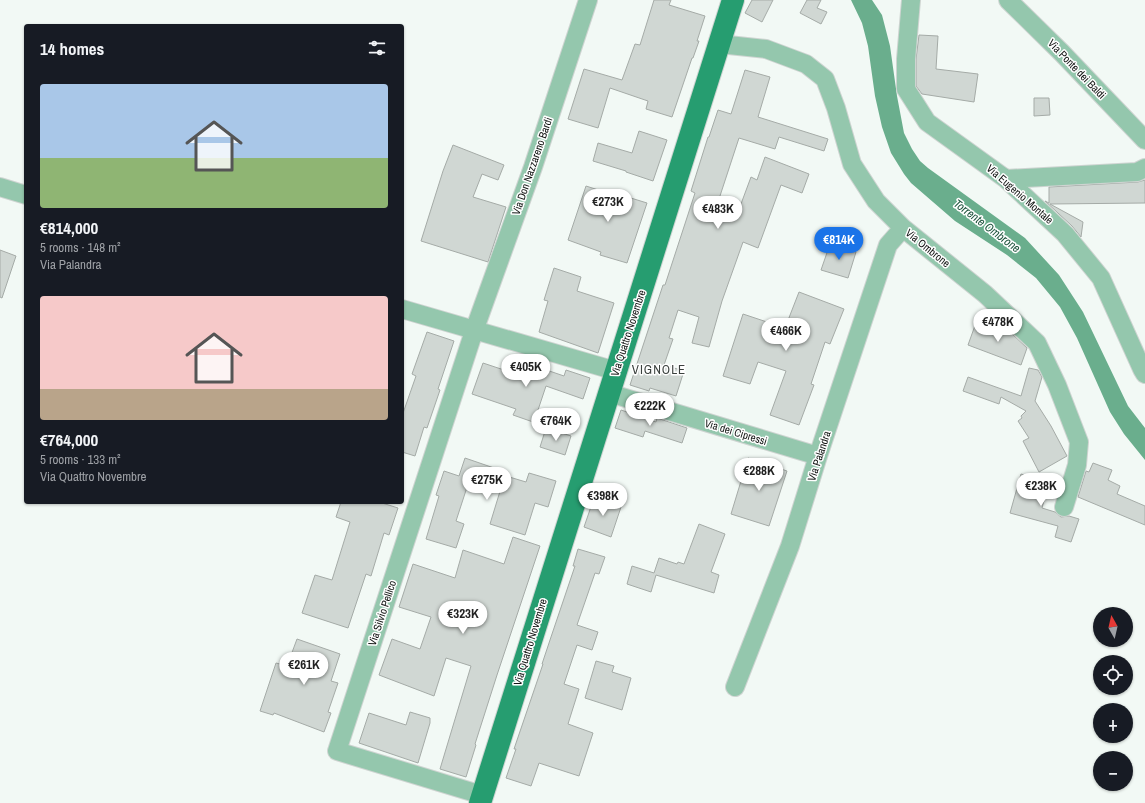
<!DOCTYPE html>
<meta charset="utf-8">
<style>
:root{--surface:#171b24;--page:#242831;--text:#f1f3f6;--muted:#9ea1a6;--accent:#1a73e8}
body{margin:0;font-family:"Archivo Narrow",sans-serif;background:var(--page);color:var(--text);height:100vh;display:flex;flex-direction:column;font-size:15px;white-space:nowrap}
*{box-sizing:border-box;margin:0}
p{font-size:13px;color:var(--muted)}
.icon{flex:none;width:22px;height:22px;fill:none;stroke:currentColor;stroke-width:2;stroke-linecap:round;stroke-linejoin:round}
.map{position:relative;flex:1;overflow:hidden}
.details{position:absolute;left:24px;top:24px;width:380px;height:480px;display:flex;flex-direction:column;background:var(--surface);border-radius:4px;box-shadow:0 1px 3px #0004}
.details>*{flex:none}
.needle{width:26px;rotate:352deg}
.fabs{position:absolute;left:1093px;top:607px;display:grid;gap:8px}
.fabs a{display:grid;place-items:center;width:40px;height:40px;border-radius:50%;background:var(--surface);box-shadow:0 1px 3px #0004;font-size:20px}
.price{position:absolute;translate:-50% -34px;padding:0 9px;border-radius:14px;background:#fff;color:#222;font-size:13px;line-height:26px;filter:drop-shadow(0 1px 2px #0008)}
.price::after{content:'';position:absolute;left:50%;top:24px;width:12px;height:9px;margin-left:-6px;background:inherit;clip-path:polygon(0 0,100% 0,50% 100%)}
.price.current{background:var(--accent);color:#fff}
ul{padding:0;list-style:none}
li{display:grid;align-content:center;gap:8px;height:212px;padding:0 16px}
li span{display:grid;place-items:center;height:124px;border-radius:4px;color:#555}
li>.icon{margin-inline-start:auto}
span .icon{width:72px;height:72px;fill:#fffc;stroke-width:1}
li b{font-size:17px}
h2{display:flex;justify-content:space-between;align-items:center;height:48px;padding:0 16px;font-size:17px}
.map>svg:first-child{display:block}
</style>
<div class="map">
<svg width="1145" height="803" viewBox="0 0 1145 803">
<rect width="100%" height="100%" fill="#f2f9f5"/>
<path fill="#6aae8d" d="M851,0H872L882,15L890,46L897,96L904,133L912,149L920,161L928,168L1025,238L1059,275L1083,312L1128,406L1145,428V460L1124,434L1110,412L1077,338L1060,307L1036,278L1007,255L955,221L911,183L904,174L891,153L882,127L875,96L868,46L862,23Z"/>
<path fill="#d0d7d3" stroke="#a5aba7" d="M654,0H671L669,5L705,16L697,41H699L693,58H692L672,117L646,109L648,101L610,88L598,128L568,119L584,69L622,80L635,44L640,45Z
M752,0H773L762,22L745,13Z
M807,0H821L817,8L827,12L821,24L800,13Z
M919,35L938,36L936,69L978,74L974,102L922,94L916,86V59Z
M745,70L770,77L758,117L828,139L824,151L779,137L775,149L739,138L717,205L738,212L751,177L757,180L765,157L809,174L802,193L781,185L758,248L743,242L722,301L709,347L692,343L699,317L678,310L669,338L673,339L664,365L684,371L676,396L650,388L649,391L630,385L663,285H665L695,193L691,191L708,137H709L718,110L731,114Z
M1034,98H1049L1050,115L1034,116Z
M639,131L667,140L653,181L626,172V171L593,161L598,143L632,153Z
M453,145L504,165L498,180L482,174L473,197L506,207L488,262L421,241L443,171Z
M1145,180V203L1050,204L1083,222L1081,237L1072,226L1045,201L1049,203V187L1138,182Z
M586,186L617,196L618,194L647,203L627,263L600,255L601,252L568,240Z
M830,244L856,252L848,278L821,270Z
M0,250L16,256L2,298L0,297Z
M554,268L581,277L577,291L614,303L598,353L539,332L548,301L544,300Z
M799,292L844,309L830,344L825,342L811,384L814,385L799,425L770,415L786,371L758,362L750,384L723,376L743,314L785,328Z
M977,320L1010,332L1027,348L1021,365L968,345Z
M427,332L454,341L438,389L440,390L427,428L424,427L415,456L402,452V416L416,376L412,374Z
M483,363L522,376L526,363L564,376L566,370L590,378L583,399L546,386L538,410L540,411L536,423L513,415L516,409L472,394Z
M1029,368L1038,370L1042,377L1035,401L1051,426L1067,456L1039,472L1023,441L1029,438L1018,421L1022,418L1021,416L1026,411L1001,397L999,404L963,391L968,377L1021,396Z
M621,410L656,422L657,418L687,428L682,443L645,431L643,437L615,428Z
M546,428L571,436L565,455L540,447Z
M465,458L497,469L496,473L526,482L529,473L556,481L548,507L535,503L525,535L490,524L501,488L470,478L456,521L464,524L456,548L426,539L439,496L436,495L444,471L459,476Z
M748,458L787,471L769,526L731,514Z
M1093,463L1112,470L1108,480L1120,486L1117,494L1145,506V525L1078,497L1086,471L1089,472Z
M1021,474L1049,482L1042,508L1055,512L1061,517L1069,516L1079,519L1071,542L1055,537L1058,526L1010,513Z
M594,498L621,507L611,537L584,527Z
M341,502H379L398,508L389,535L384,533L371,576L366,574L348,628L302,613L315,575L332,580L350,522L336,517Z
M699,524L725,534L711,572L719,575L714,593L656,575L651,592L627,584L632,566L654,573L659,558L677,564L678,562L684,564Z
M513,537L540,546L497,675L475,744L476,745L466,777L440,769L471,666L446,658L434,696L379,675L392,639L420,649L431,617L399,607L413,564L455,578L463,550L504,564Z
M578,549L605,557L599,574L595,573L577,625L598,632L592,650L577,645L564,684L579,689L568,724L593,733L579,776L539,763L531,786L506,778L516,749H514L543,664H542L551,637L575,566H573Z
M297,639L340,654L331,681L338,683L328,712L331,713L324,732L274,713L273,715L260,711L276,663L287,666Z
M596,661L614,666L612,672L631,678L622,710L585,698Z
M410,712L430,718V723L418,763L359,743L369,713L406,725Z"/>
<g fill="none" stroke-linecap="round" stroke-linejoin="round">
<defs>
<path id="minor" d="M911,0L906,59V89L927,122L1006,179L1065,234L1101,278L1142,369L1145,374
M1008,0L1062,53L1145,140
M719,44L766,49L806,64L825,79L836,108L852,164L876,201L903,228L985,294L1037,343L1057,385L1079,442L1077,465L1064,507
M1006,179L1137,172L1145,168
M0,187L26,195
M402,309L616,371
M609,393L818,456
M735,687L790,546L818,456L888,245L903,228
M482,795L337,751L474,331L533,167L588,0"/>
<path id="major" d="M480,803L733,0"/>
</defs>
<use href="#minor" stroke="#ced4d1" stroke-width="20"/>
<use href="#major" stroke="#ced4d1" stroke-width="24"/>
<use href="#minor" stroke="#94c7ad" stroke-width="18"/>
<use href="#major" stroke="#269d70" stroke-width="22"/>
</g>
<g text-anchor="middle" stroke-width="3" stroke-linejoin="round" paint-order="stroke">
<g font-size="11" fill="#111412" stroke="#fff">
<text transform="translate(1077 69) rotate(46)" y="4">Via Ponte dei Baldi</text>
<text transform="translate(532 166) rotate(-71)" y="4">Via Don Nazzareno Bardi</text>
<text transform="translate(1020 194) rotate(41)" y="4">Via Eugenio Montale</text>
<text transform="translate(928 248) rotate(39)" y="4">Via Ombrone</text>
<text transform="translate(628 333) rotate(-72)" y="4">Via Quattro Novembre</text>
<text transform="translate(736 432) rotate(17)" y="4">Via dei Cipressi</text>
<text transform="translate(819 456) rotate(-72)" y="4">Via Palandra</text>
<text transform="translate(382 613) rotate(-72)" y="4">Via Silvio Pellico</text>
<text transform="translate(530 642) rotate(-73)" y="4">Via Quattro Novembre</text>
</g>
<g font-size="12" font-style="italic" fill="#1e543d" stroke="#fff">
<text transform="translate(987 226) rotate(37)" y="4">Torrente Ombrone</text>
</g>
<g font-size="13" letter-spacing="1" fill="#3a403d" stroke="#fff">
<text x="659" y="374">VIGNOLE</text>
</g>
</g>
</svg>
<div class="fabs">
<a><svg class="needle" viewBox="-14 -14 28 28"><path d="M0-13l5 13h-10z" fill="#e53935"/><path d="M0 13l5-13h-10z" fill="#9ea1a6"/></svg></a>
<a><svg class="icon" aria-label="locate" viewBox="0 0 24 24"><circle cx="12" cy="12" r="6"/><path d="M12 2v4M12 18v4M2 12h4M18 12h4"/></svg></a>
<a>+</a>
<a>−</a>
</div>
<b class="price" style="left:608px;top:223px">€273K</b>
<b class="price" style="left:718px;top:230px">€483K</b>
<b class="price current" style="left:839px;top:261px">€814K</b>
<b class="price" style="left:998px;top:343px">€478K</b>
<b class="price" style="left:786px;top:352px">€466K</b>
<b class="price" style="left:526px;top:388px">€405K</b>
<b class="price" style="left:650px;top:427px">€222K</b>
<b class="price" style="left:556px;top:442px">€764K</b>
<b class="price" style="left:759px;top:492px">€288K</b>
<b class="price" style="left:487px;top:501px">€275K</b>
<b class="price" style="left:1041px;top:507px">€238K</b>
<b class="price" style="left:603px;top:517px">€398K</b>
<b class="price" style="left:463px;top:635px">€323K</b>
<b class="price" style="left:304px;top:686px">€261K</b>
<section class="details">
<h2>14 homes<svg class="icon" aria-label="filters" viewBox="0 0 24 24"><path d="M4 7h16M4 17h16"/><circle cx="9" cy="7" r="2"/><circle cx="15" cy="17" r="2"/></svg></h2>
<ul>
<li><span style="background:linear-gradient(#a9c7e8 60%,#8fb573 0)"><svg class="icon" aria-label="home" viewBox="0 0 24 24"><path d="M3 11l9-7 9 7M6 9v11h12V9"/></svg></span><div><b>€814,000</b><p>5 rooms · 148 m²</p><p>Via Palandra</p></div></li>
<li><span style="background:linear-gradient(#f6c9c9 75%,#b9a48a 0)"><svg class="icon" aria-label="home" viewBox="0 0 24 24"><path d="M3 11l9-7 9 7M6 9v11h12V9"/></svg></span><div><b>€764,000</b><p>5 rooms · 133 m²</p><p>Via Quattro Novembre</p></div></li>
</ul>
</section>
</div>
